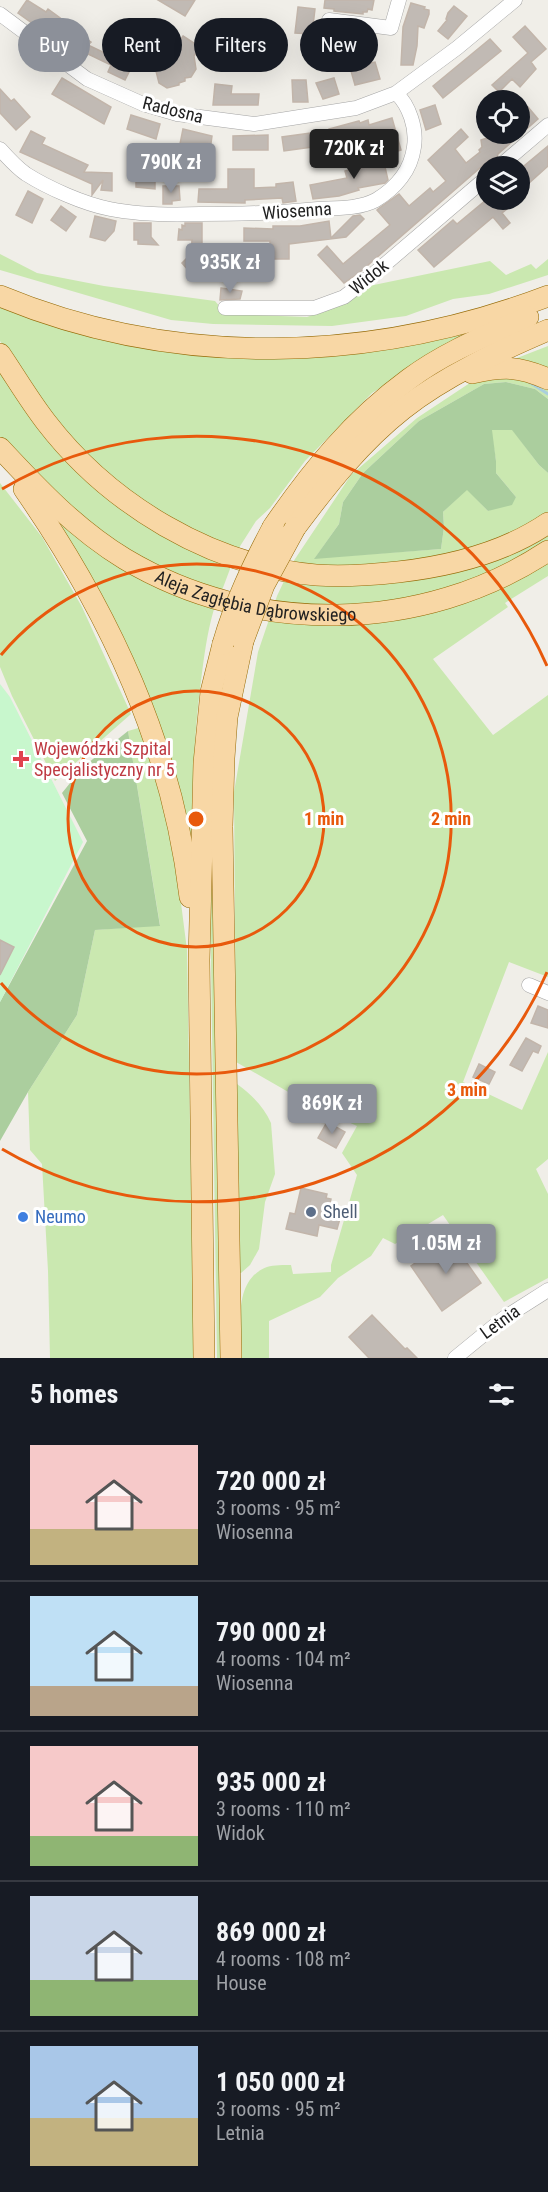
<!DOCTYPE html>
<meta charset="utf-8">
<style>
:root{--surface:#171b24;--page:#242831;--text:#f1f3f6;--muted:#9ea1a6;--line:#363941;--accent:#8c9099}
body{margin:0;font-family:"Roboto Condensed",sans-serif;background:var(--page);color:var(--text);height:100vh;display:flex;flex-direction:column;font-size:22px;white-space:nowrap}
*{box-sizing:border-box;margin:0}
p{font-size:20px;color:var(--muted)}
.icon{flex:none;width:33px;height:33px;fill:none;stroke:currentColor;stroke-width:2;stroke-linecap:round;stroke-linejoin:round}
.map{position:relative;height:1358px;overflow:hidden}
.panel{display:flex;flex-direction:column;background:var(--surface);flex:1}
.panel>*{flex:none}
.hud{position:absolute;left:18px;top:18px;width:513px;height:54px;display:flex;gap:12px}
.buttons{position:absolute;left:476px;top:90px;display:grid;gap:12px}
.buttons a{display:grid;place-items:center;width:54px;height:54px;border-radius:50%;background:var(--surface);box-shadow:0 6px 24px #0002;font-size:30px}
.price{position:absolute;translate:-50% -51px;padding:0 14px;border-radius:6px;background:var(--accent);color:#fff;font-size:20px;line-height:39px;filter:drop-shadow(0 2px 3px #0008)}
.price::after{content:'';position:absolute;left:50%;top:36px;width:18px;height:14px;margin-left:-9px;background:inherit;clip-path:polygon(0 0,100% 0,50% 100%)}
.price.on{background:#222;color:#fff}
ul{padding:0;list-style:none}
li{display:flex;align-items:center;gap:18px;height:150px;padding:0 30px}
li+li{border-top:2px solid var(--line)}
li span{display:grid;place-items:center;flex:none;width:168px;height:120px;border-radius:0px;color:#555}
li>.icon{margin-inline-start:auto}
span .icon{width:72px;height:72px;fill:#fffc;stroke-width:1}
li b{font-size:26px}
h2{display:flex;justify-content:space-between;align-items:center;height:72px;padding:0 30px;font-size:26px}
.tag{padding:0 21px;border-radius:27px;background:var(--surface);box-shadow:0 6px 24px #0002;font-size:21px;line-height:54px}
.tag.on{background:var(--accent);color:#fff}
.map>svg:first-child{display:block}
</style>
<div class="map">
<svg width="548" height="1358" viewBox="0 0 548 1358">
<rect width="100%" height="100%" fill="#f0eee8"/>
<path fill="#cae8b0" d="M0,254L37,273L104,286L215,301L226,314L307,317L341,305L364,287L490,261L506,275L531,264L536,269L548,259V275L489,294L453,299L406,316L332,326L213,324L171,320L0,270Z
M0,307L105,339L171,352L257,358L325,357L394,347L473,330L372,393L305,461L270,508L256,521L237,551L163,517L73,444L42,403L0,341Z
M548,346V399L535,389L506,382L484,384L419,421L363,473L343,502L339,524L315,558L441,549L444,527L443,512L467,489L488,511L516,497L496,473V461L491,430L512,429L539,465L548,473V576L505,603L508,607L433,659L493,735L548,695V977L509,962L463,1082L522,1110L548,1052V1159L536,1169L548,1194V1278L504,1302L443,1215L395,1244L383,1238L371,1256L338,1278L320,1297L269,1321V1358H242C241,1329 232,1280 267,1267C274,1265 284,1265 291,1265L293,1274L331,1272V1265L357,1175L342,1153L357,1126L311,1105L236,1062L234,792L258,652L277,596L293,562L351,475L417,418L494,367Z
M0,368L51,437L233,561L221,593L164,571L86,525L0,439Z
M0,483L42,537L82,607L131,714L55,781L12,696L0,667Z
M58,522L133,576L214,609C207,633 204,657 201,681C192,747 192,813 191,879L171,775Z
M221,719L223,1358H217L210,899Z
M142,727L153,760L176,864L187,950L194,1358H50L48,1271L42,1164L30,1150L28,1092L77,1015L95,930L160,925L128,731Z
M237,1084C251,1094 264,1107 271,1123L275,1174L265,1202L259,1249L250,1265L241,1273L238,1272Z"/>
<path fill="#abce9e" d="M506,382L535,389L548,399V473L539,465L512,430H492L496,461V473L516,497L512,505L488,511L467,490L443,512L444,527L441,549L314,559L339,524L343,502L363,473L419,421L484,384Z
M128,731L160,926L95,930L77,1015L28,1092L0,1141V1002L87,841L62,793L83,767Z"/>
<path fill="#c8f7cd" d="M0,684L10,697L83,842L0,1002Z"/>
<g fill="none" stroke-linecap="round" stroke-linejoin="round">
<path stroke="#aacfdc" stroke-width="3" d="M529,382L548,394"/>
</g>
<path fill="#c1bab4" stroke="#c2b5aa" stroke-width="1.5" d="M27,0L46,12L48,9L67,23L66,25L91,42L88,45L132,66L125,80L108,72L111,65L84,52L80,58L75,55L74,57L67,52L68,50L64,46L18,13Z
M158,0H195L185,16Z
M325,0H374L372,10L368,9L367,12H363V14L334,11V9L324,8Z
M411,3L425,7L424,9L429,10V14L424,28L418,26L417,46L413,65H401L403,27Z
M454,6L467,16L448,39L438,31L447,20L446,19L448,13Z
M298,7L315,9L312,34L295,33Z
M525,26L546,49L531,62L536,69L520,87L512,79L499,92L492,85L528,53L513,37Z
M248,33L261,34L260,40L268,41L267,48L259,47L258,53L245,51L246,45H243L244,37H247Z
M183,36L200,47L194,56L196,69L191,77L185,78V81L179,83V85L167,88L159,83L154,63L160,62L159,56L164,48L177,45Z
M490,39L501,51L443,98L433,86Z
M354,42L372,44L370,63L375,62L380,79L355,85L351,71Z
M62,78L111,107L104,124L52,94Z
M334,78L339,94L323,99L316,83Z
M292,80H306L308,102H293Z
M215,84L232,86L231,94H259L258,105H213Z
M0,89L11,101L14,99L30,117L16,130L0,113Z
M435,105L441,124L426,130L420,110Z
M528,107L538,119L498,154L497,157L488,161L360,272L344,283L318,255L327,246L343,264L390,225L377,210L378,209L399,194L409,206L430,188L433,192L446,181L428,160L461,129L468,137L455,149L466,163L480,152L479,150L482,147L481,140L499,134H519V115Z
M131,115L160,124L156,139L127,129Z
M392,118L401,150L388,154L381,133L364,138L363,135L337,142L336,139L332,140L329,129L359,121L360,123L368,120L369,125Z
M183,129L212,136L210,150L180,144Z
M31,131L45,138L42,144L88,165L84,172L112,173V191L101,190L103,180L92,195V184L20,152Z
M310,133L312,147L284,151L282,137Z
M268,135V150H233V136Z
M548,146V166L519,192V170Z
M382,154L388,180L385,183L358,188L359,190L339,196L313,199L310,185L347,178L345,171L365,166L364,162L369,161L368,157Z
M228,169H254V188L276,187V184L293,182L296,201L283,203L282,198L245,200V203L198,202L199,189H228Z
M136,174L155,175V189L136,187Z
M163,186H179L180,200L172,201V204H163Z
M28,191L43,199L32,223L16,215Z
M486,200H518L502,213L510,223L503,229L493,217L434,267L418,250L453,220L457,224Z
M61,206L76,217L66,231L51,220Z
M360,215L364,219L346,237L289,244V259H272L273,245H270V241H244V228L273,229V226H300L329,221L331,238L353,216Z
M95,216L116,221L114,231L105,241L90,237Z
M134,223H151V237L158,245L138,244V240H134Z
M185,223H202V245L207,251L188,270L182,263L191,254L192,240H178L179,229L182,230V225L185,226Z
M232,252L231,269H207V253Z
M221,288L242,291L240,299L220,300Z
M0,940L14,947L0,975Z
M538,1006L548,1010V1028L531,1023Z
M526,1038L541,1046L538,1053L533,1051L522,1071L510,1065Z
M479,1064L495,1072L489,1084L473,1077Z
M327,1122L345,1132L336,1148L318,1138Z
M301,1188L327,1194L326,1198L331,1199L328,1212L341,1215L337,1229L319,1225L317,1236L286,1229L290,1213L295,1214Z
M450,1239L481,1283L442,1311L411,1266Z
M372,1315L405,1349L407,1348L417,1358H369L349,1337Z"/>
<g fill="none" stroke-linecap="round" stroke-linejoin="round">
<defs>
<path id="street" d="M0,14L87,79L143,104L177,114L254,124L356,108L396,93L457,48L515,0
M329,20L391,28L399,0
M0,149C8,158 16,167 26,174C48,188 84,204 110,209C140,215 170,215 200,214C240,214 279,213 318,209C337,208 359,209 376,200C396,188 411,170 414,147C417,128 409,105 396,93
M500,166L548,125
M225,308H314L344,297L376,272L486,178
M529,985L548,993
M455,1358L504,1318L548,1290"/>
<g id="primary">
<path d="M0,296C176,369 372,363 548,296"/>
<path d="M0,354C15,376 29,400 46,422C109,504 211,566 316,575C343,577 371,575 398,572C451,566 504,553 548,523"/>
<path d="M472,373C504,366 518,366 548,379"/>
<path id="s1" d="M0,448C38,489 77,530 125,559C254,636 422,634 548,551"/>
<path d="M24,489C110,613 172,746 190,897"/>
<path d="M273,527C312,470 353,420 409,379C445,352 488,335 528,317"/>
<path d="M295,528C327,485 361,442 403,409C445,376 499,351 548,330"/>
<path d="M204,1358L199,960L204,763L211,692L223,644"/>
<path d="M231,1358L222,827L224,758L227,717L243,641"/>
</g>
</defs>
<use href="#street" stroke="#a5a5a5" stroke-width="15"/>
<use href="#primary" stroke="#966b07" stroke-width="22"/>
<use href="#street" stroke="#fff" stroke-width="14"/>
<use href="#primary" stroke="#f8d7a5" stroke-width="21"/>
<defs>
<path id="primary-bridge" d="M243,641L264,585L295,528
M223,644C235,602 253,565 273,527"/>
</defs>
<use href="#primary-bridge" stroke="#966b07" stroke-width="22" stroke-linecap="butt"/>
<use href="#primary-bridge" stroke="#f8d7a5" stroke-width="21"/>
</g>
<g fill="none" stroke="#e8590c" stroke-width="3">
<circle cx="196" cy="819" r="128"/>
<path d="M1 655A255 255 0 1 1 1 983"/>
<path d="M547 972A383 383 0 0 1 2 1149M2 489A383 383 0 0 1 547 666"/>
</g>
<path fill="#e0444e" stroke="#fff" stroke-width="2" d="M18 750h6v6h6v6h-6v6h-6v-6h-6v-6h6z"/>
<circle fill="#5c6f8a" stroke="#fff" stroke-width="2" cx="311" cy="1212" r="6"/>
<circle fill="#3f7fe0" stroke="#fff" stroke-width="2" cx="23" cy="1217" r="6"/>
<g text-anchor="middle" stroke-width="6" stroke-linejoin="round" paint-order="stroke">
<g font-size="18" fill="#212121" stroke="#fff">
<text transform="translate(173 110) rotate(14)" y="6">Radosna</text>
<text transform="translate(297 211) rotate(-4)" y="6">Wiosenna</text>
<text transform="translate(369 277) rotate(-39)" y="6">Widok</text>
<text dy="6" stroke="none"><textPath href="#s1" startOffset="306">Aleja Zagłębia Dąbrowskiego</textPath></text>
<text transform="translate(500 1322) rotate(-36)" y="6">Letnia</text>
</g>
<g font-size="18" fill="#be3a42" stroke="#fff" text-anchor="start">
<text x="34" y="755">Wojewódzki Szpital<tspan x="34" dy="21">Specjalistyczny nr 5</tspan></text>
</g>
<g font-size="18" fill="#4e5e75" stroke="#fff" text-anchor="start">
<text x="323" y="1218">Shell</text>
</g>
<g font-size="18" fill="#366cbe" stroke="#fff" text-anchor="start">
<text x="35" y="1223">Neumo</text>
</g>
</g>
<circle cx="196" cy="819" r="9" fill="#e8590c" stroke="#fff" stroke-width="3"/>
<g font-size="18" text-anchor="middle" font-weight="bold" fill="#e8590c" stroke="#fff" stroke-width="6" stroke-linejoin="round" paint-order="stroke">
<text x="324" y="825">1 min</text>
<text x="451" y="825">2 min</text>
<text x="467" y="1096">3 min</text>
</g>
</svg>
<div class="buttons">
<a><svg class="icon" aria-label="locate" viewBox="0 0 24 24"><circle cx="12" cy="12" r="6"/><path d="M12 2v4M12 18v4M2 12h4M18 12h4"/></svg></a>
<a><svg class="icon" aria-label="layers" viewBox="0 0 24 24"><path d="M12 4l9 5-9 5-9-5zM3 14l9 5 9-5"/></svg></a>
</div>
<b class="price on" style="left:354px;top:180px">720K zł</b>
<b class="price" style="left:171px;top:194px">790K zł</b>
<b class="price" style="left:230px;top:294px">935K zł</b>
<b class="price" style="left:332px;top:1135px">869K zł</b>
<b class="price" style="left:446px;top:1275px">1.05M zł</b>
<div class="hud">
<a class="tag on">Buy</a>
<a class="tag">Rent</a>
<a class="tag">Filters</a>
<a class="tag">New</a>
</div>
</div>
<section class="panel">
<h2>5 homes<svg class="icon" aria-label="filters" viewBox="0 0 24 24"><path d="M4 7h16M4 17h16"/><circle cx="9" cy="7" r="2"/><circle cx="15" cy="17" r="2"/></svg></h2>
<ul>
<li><span style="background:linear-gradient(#f6c9c9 70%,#c2b280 0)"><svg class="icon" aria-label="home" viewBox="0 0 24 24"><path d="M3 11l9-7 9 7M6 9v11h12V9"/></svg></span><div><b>720 000 zł</b><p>3 rooms · 95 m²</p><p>Wiosenna</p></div></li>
<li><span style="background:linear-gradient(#bfe0f5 75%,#b9a48a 0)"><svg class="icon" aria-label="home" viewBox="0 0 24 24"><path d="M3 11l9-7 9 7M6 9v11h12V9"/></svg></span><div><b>790 000 zł</b><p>4 rooms · 104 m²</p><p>Wiosenna</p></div></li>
<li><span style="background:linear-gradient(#f6c9c9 75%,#8fb573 0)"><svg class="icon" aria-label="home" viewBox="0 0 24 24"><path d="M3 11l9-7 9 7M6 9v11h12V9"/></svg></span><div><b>935 000 zł</b><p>3 rooms · 110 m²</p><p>Widok</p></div></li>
<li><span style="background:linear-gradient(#c9d6e8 70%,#8fb573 0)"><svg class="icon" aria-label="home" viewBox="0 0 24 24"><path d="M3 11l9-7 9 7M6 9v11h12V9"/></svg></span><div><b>869 000 zł</b><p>4 rooms · 108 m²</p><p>House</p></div></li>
<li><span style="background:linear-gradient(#a9c7e8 60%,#c2b280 0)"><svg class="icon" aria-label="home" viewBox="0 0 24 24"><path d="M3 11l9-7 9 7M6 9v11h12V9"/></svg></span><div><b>1 050 000 zł</b><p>3 rooms · 95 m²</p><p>Letnia</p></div></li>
</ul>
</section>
